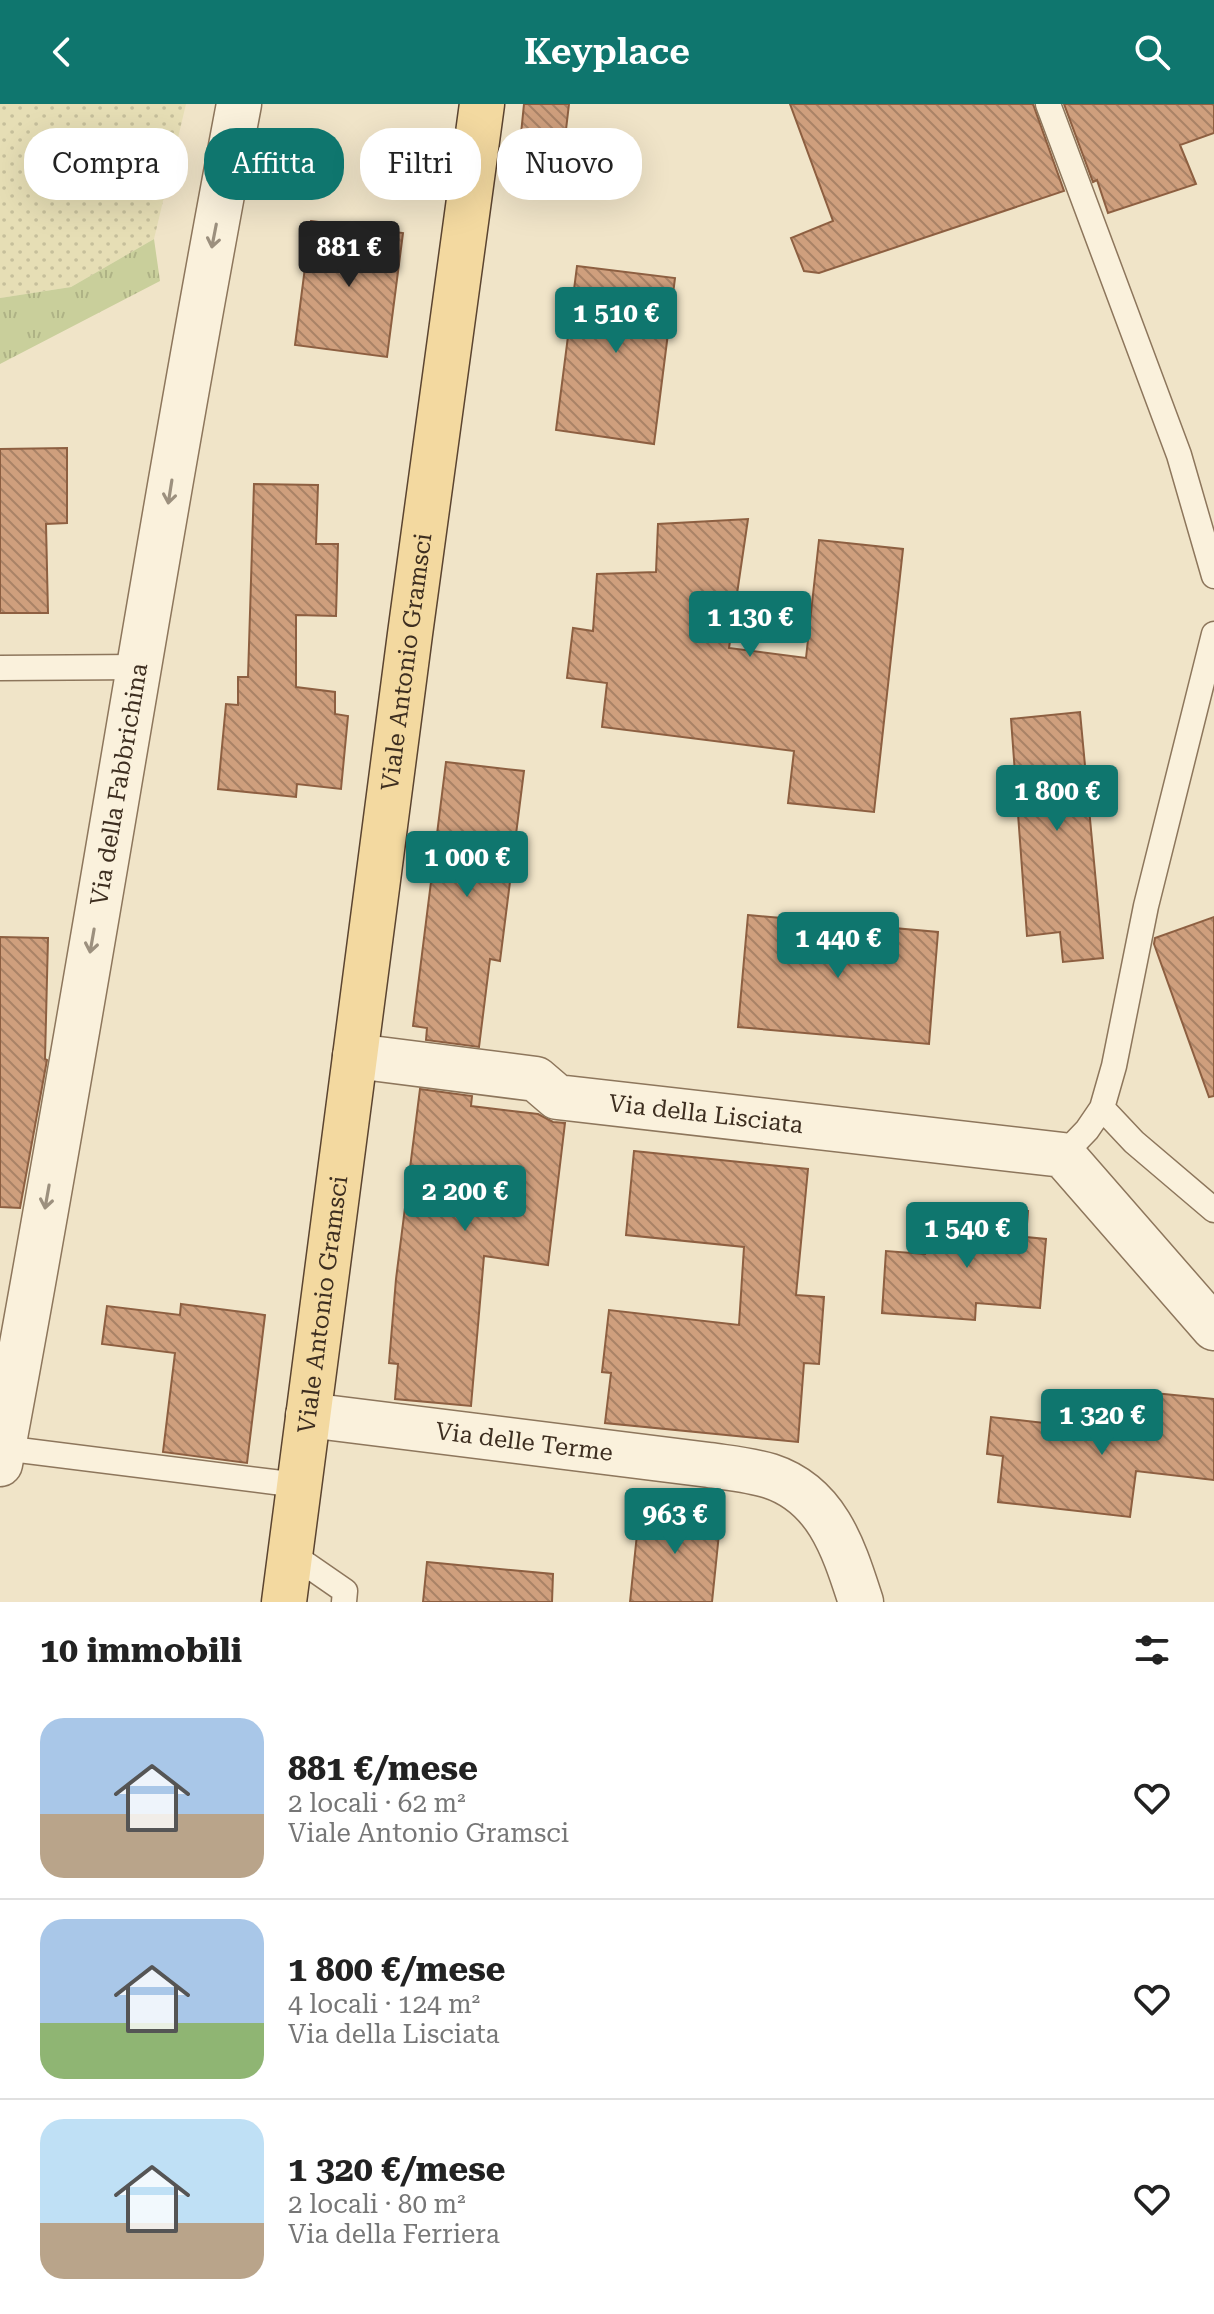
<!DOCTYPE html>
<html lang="it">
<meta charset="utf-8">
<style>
:root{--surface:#fff;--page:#f2f2f2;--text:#222;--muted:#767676;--line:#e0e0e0;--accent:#0f766e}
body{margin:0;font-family:"Roboto Serif",serif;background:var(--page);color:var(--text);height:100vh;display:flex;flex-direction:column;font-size:30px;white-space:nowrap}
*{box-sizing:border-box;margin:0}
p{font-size:26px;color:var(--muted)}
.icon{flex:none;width:44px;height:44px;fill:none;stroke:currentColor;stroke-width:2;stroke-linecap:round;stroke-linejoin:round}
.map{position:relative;height:1498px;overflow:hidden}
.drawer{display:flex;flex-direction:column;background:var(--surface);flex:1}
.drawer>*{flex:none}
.hud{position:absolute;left:24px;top:24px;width:800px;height:72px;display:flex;gap:16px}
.price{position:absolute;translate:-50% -68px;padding:0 18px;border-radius:8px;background:var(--accent);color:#fff;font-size:26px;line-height:52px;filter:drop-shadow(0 2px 4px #0008)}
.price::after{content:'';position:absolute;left:50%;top:48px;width:24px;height:18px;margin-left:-12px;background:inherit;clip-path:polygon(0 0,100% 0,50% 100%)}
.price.on{background:#222;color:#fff}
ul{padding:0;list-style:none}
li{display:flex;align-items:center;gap:24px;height:200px;padding:0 40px}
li+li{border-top:2px solid var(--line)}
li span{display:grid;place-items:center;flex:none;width:224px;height:160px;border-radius:24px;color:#555}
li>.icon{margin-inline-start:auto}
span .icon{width:96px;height:96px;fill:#fffc;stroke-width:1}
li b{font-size:34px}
h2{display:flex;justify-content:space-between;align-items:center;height:96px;padding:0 40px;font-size:34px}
.chip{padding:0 28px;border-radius:32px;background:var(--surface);box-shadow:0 8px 32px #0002;font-size:28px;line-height:72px}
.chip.on{background:var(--accent);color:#fff}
header{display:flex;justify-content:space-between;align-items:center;height:104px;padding:0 40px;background:var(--accent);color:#fff;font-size:36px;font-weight:600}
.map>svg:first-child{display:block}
</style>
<header><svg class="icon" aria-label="back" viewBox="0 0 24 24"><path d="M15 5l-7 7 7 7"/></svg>Keyplace<svg class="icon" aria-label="search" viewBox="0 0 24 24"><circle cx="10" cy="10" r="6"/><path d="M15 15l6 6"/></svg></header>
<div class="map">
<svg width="1214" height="1498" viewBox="0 0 1214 1498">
<defs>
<pattern id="farmland-dots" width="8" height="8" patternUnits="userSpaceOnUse" patternTransform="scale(2)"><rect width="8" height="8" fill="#e6deb5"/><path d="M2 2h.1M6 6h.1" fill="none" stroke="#c6bf9b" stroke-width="1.8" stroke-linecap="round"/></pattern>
<pattern id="grass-tufts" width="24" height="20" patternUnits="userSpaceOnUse" patternTransform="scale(2)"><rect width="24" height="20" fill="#c9cf9b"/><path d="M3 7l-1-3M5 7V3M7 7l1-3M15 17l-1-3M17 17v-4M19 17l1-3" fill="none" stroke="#aeb285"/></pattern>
<pattern id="building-back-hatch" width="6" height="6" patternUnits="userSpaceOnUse" patternTransform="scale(2)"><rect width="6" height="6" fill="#cf9f7d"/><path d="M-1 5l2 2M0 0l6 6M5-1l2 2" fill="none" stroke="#a98266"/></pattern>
</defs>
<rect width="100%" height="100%" fill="#f0e4c8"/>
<path fill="url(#farmland-dots)" d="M0,0H186L154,135L71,183L0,194Z"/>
<path fill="url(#grass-tufts)" d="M154,135L160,177L0,260V194L71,183Z"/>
<path fill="url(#building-back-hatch)" stroke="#8d5f41" stroke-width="2" d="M524,0H569L558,94L515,90Z
M790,0H1033L1064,87L819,169L804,167L791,134L833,117Z
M1064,0H1214V29L1180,41L1196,80L1108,109L1097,76L1093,78Z
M311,117L403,129L387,253L295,241Z
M577,162L675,174L654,340L556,326Z
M67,344V419L46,420L48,509H0V345Z
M254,380L318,381L316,440H338L336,512L296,511V583L335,588V610L348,612L341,685L297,680L296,693L218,685L226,600L238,601V573H248Z
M748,415L729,544L806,554L819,436L903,445L874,708L788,699L794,647L602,623L607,579L567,574L573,524L593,527L597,470L656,468L658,420Z
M1080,608L1103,854L1063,858L1060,828L1027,832L1011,615Z
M446,658L524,667L500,857L490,855L479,943L426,936L427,924L413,922Z
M748,811L938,828L929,940L738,923Z
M1214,813V992L1209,993L1154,840L1155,834Z
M0,833L48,834L45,955L47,956L20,1104L0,1103Z
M420,985L472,992L471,1002L538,1010L553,1018L565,1019L548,1161L484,1152L471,1302L395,1295L398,1260L389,1259L396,1175Z
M634,1047L808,1065L796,1191L824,1193L819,1260L804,1259L798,1338L605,1319L611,1269L602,1268L609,1206L739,1221L744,1143L626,1131Z
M989,1105L1028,1107L1026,1133L1046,1135L1040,1204L976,1199L975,1216L882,1209L886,1147L925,1150L926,1124L987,1128Z
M181,1200L265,1211L247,1359L163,1348L175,1249L102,1240L107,1202L180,1211Z
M1154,1289L1214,1295V1376L1136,1367L1130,1413L998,1398L1003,1352L987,1350L991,1313L1149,1331Z
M640,1401L721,1410L712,1498H630Z
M427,1458L553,1470L552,1498H423Z"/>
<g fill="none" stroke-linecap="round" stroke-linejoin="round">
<defs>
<path id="service" d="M1048,0L1179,351L1214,472
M0,564L140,563
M1102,1004L1134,1038L1214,1106
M1063,1051L1087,1026L1102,1004L1114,962L1146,802L1214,530
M3,1344L298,1381
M290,1449L345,1487L344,1498"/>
<g id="minor">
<path id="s1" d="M355,952L536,975L557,993L1063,1051L1214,1224"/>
<path id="s2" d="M308,1311L709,1361C729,1364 751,1366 770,1372C828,1391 844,1446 861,1498"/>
<path id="s3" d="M0,1360C85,908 153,452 239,0"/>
</g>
<g id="primary">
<path id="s4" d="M284,1498L410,530L482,0"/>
</g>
</defs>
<use href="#service" stroke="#8d765c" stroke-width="27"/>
<use href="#minor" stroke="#8d765c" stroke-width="47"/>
<use href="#primary" stroke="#5b4430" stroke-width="47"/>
<use href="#service" stroke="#faf1dc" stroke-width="24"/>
<use href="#minor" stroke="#faf1dc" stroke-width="44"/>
<use href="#primary" stroke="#f3d9a0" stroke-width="44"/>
</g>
<defs><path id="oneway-shaft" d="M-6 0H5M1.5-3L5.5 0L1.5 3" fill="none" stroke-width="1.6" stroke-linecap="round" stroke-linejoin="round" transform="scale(2)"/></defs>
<g stroke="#9c907e">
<use href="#oneway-shaft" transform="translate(214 132) rotate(101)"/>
<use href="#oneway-shaft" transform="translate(170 388) rotate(99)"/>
<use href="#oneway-shaft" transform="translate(92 837) rotate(100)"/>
<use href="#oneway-shaft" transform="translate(47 1093) rotate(100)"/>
</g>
<g text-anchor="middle" stroke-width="8" stroke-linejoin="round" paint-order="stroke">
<g font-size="24" fill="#3d2e20" stroke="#f7eed8">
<text dy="8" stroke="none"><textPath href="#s4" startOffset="948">Viale Antonio Gramsci</textPath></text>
<text dy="8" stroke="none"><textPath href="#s3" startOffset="690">Via della Fabbrichina</textPath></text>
<text dy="8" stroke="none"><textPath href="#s1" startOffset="360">Via della Lisciata</textPath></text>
<text dy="8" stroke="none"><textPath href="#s4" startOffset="300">Viale Antonio Gramsci</textPath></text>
<text dy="8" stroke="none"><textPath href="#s2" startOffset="218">Via delle Terme</textPath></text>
</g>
</g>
</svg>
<b class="price on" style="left:349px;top:185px">881 €</b>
<b class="price" style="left:616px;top:251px">1 510 €</b>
<b class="price" style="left:750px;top:555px">1 130 €</b>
<b class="price" style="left:1057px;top:729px">1 800 €</b>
<b class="price" style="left:467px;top:795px">1 000 €</b>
<b class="price" style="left:838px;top:876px">1 440 €</b>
<b class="price" style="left:465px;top:1129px">2 200 €</b>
<b class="price" style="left:967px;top:1166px">1 540 €</b>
<b class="price" style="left:1102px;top:1353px">1 320 €</b>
<b class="price" style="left:675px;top:1452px">963 €</b>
<div class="hud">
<a class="chip">Compra</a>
<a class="chip on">Affitta</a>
<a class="chip">Filtri</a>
<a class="chip">Nuovo</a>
</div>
</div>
<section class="drawer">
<h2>10 immobili<svg class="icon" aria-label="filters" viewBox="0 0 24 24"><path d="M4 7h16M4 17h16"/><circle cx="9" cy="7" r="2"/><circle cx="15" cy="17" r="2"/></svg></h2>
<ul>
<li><span style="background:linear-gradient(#a9c7e8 60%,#b9a48a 0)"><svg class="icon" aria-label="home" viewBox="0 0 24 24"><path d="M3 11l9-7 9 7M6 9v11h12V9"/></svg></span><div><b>881 €/mese</b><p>2 locali · 62 m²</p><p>Viale Antonio Gramsci</p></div><svg class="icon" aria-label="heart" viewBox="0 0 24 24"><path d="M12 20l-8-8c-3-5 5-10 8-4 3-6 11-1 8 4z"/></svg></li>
<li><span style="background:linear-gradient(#a9c7e8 65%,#8fb573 0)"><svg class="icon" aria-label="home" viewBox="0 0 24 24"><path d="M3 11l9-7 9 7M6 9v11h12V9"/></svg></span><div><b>1 800 €/mese</b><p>4 locali · 124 m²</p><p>Via della Lisciata</p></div><svg class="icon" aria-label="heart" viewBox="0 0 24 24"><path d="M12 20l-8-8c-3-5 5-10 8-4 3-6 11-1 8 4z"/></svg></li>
<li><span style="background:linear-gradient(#bfe0f5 65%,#b9a48a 0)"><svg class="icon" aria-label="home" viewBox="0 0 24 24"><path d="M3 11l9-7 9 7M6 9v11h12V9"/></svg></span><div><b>1 320 €/mese</b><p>2 locali · 80 m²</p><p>Via della Ferriera</p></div><svg class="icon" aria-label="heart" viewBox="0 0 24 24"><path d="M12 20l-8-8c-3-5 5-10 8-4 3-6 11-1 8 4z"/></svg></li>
</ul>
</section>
